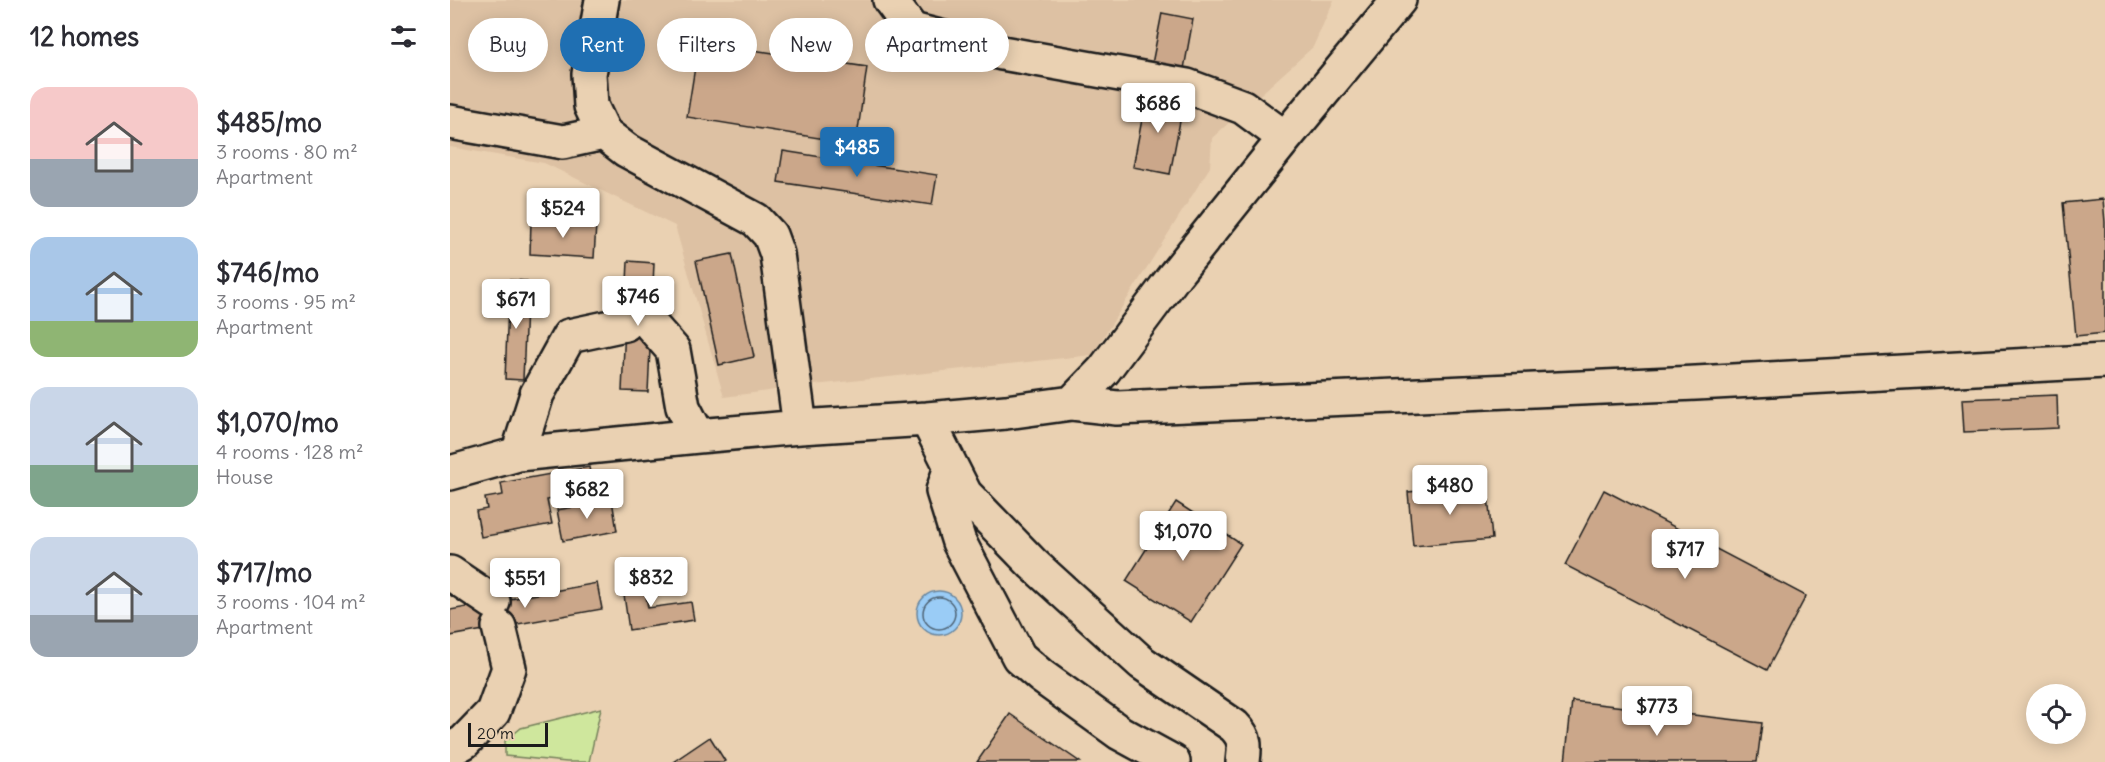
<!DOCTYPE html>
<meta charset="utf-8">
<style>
:root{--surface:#fff;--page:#f7f7f7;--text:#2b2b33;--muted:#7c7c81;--accent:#1f6fb2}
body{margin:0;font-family:Delius,sans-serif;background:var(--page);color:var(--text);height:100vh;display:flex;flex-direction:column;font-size:22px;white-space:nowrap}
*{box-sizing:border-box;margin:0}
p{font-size:20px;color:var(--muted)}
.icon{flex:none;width:33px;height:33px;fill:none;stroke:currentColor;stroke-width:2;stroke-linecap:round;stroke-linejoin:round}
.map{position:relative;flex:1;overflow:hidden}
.sheet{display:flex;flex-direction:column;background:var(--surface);width:450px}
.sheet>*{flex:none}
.banner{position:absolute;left:18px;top:18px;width:570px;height:54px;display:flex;gap:12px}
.buttons{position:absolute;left:1576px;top:684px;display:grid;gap:12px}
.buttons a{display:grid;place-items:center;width:60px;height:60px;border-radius:50%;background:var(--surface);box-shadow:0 3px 15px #0003;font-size:30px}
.scale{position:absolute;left:18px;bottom:15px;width:80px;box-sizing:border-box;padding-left:6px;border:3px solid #1c1c1c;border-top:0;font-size:16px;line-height:21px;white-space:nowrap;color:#1c1c1c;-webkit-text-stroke:4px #ead1b2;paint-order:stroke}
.price{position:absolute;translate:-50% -51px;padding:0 14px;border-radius:6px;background:#fff;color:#222;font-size:20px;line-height:39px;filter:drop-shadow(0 2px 3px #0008)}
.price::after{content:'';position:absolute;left:50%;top:36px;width:18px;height:14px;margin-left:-9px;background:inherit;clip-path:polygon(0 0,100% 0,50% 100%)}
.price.on{background:var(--accent);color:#fff}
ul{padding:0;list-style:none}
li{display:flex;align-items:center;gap:18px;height:150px;padding:0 30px}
li span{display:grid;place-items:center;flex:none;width:168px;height:120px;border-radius:18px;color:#555}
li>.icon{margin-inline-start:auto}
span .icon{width:72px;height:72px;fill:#fffc;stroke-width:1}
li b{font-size:26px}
h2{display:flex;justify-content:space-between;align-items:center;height:72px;padding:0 30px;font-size:26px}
.pill{padding:0 21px;border-radius:27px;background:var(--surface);box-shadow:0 3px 15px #0003;font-size:21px;line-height:54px}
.pill.on{background:var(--accent);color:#fff}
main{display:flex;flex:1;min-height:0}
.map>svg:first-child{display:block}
</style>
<main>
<section class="sheet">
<h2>12 homes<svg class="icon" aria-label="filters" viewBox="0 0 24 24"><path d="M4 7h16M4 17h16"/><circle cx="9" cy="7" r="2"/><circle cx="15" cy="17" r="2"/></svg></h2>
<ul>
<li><span style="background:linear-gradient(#f6c9c9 60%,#9aa5b1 0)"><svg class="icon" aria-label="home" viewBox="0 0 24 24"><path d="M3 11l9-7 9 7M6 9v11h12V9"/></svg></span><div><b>$485/mo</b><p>3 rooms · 80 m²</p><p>Apartment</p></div></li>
<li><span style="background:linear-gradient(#a9c7e8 70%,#8fb573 0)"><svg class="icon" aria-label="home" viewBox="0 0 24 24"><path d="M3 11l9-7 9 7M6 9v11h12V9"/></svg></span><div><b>$746/mo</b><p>3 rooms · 95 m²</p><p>Apartment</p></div></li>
<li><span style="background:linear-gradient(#c9d6e8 65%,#7fa58c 0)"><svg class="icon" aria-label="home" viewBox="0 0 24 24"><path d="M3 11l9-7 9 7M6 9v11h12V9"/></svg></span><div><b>$1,070/mo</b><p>4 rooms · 128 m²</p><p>House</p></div></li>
<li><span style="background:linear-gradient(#c9d6e8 65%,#9aa5b1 0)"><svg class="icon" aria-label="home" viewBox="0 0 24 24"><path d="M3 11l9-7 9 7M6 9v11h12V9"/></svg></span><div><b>$717/mo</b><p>3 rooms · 104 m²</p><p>Apartment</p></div></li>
</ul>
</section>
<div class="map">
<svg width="1655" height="762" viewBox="0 0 1655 762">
<rect width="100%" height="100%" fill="#ead1b2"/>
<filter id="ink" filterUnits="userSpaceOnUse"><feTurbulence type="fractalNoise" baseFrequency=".0167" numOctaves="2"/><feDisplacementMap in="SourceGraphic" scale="12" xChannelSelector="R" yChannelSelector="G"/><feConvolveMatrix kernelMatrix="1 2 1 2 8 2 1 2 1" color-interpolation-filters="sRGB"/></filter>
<g filter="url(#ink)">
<path fill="#ddc1a3" d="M0,0H884L863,47L762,138L760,167L642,355L346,387L274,397L225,226L94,163L0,147Z"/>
<path fill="#cfe79d" stroke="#76825c" stroke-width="1.5" d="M151,708L139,762H117L55,756V741L71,728Z"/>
<path fill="#9accf6" stroke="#68869f" stroke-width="1.5" d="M467 613a22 22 0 1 1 44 0a22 22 0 1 1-44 0Z"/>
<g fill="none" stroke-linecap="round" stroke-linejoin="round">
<path stroke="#4e6273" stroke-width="1.5" d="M473 613a16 16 0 1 1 32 0a16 16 0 1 1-32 0Z"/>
</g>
<path fill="#cba78a" stroke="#1c1c1c" stroke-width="1.5" d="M712,13L743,19L734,69L702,64Z
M249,42L417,67L406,144L237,117Z
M697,93L734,100L720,174L683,167Z
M333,151L487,175L482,205L328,182Z
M1653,199L1655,222V333L1626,336L1613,203Z
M81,221L146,224L144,258L80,254Z
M282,254L304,357L269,365L246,261Z
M178,261L204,263L198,392L172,391Z
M59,280L77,281L73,380L55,379Z
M1607,395L1608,428L1514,432L1512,399Z
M139,467L143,491L97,500L102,524L31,537L26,511L37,509L35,498L53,495L51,483Z
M1037,485L1042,539L963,546L958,492Z
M1154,490L1356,596L1317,670L1115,565Z
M162,500L167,531L113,541L107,510Z
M726,502L791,544L741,622L676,581Z
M193,578L198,608L241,602L244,620L179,630L172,581Z
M147,583L152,609L0,636V610Z
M1122,701L1312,723L1307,762H1115Z
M560,714L630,762H527Z
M260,737L275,761L273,762H223Z"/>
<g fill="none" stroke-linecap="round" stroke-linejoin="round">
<defs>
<path id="minor" d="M152,0L139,74L141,106L154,133L176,150L306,220L320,235L327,254L350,427
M440,0L462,30L552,53L737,86L793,107L835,138
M0,122L113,142L154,133
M201,325L223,350L233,407L248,436
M622,403L654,370L725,275L835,138L949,0
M477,419L515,494L583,564L692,663L784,726C796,738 795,746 793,762
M68,454L87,394L119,336L175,324
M501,467L493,491L509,542L569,657L591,676L670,733L723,762
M0,473L68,454L248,436L350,427L477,419L556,412L622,403L667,408L1246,383L1655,361
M0,573L43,602
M0,750L14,742L43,712L59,668L49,627"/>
</defs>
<use href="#minor" stroke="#1c1c1c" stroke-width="38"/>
<use href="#minor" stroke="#ead1b2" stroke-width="33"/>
</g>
</g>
</svg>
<div class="buttons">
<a><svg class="icon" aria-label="locate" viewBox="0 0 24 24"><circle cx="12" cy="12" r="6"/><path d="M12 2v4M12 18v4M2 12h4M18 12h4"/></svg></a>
</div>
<div class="scale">20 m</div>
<b class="price" style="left:708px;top:134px">$686</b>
<b class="price on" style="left:407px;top:178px">$485</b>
<b class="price" style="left:113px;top:239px">$524</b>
<b class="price" style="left:188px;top:327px">$746</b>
<b class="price" style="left:66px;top:330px">$671</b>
<b class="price" style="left:1000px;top:516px">$480</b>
<b class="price" style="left:137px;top:520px">$682</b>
<b class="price" style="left:733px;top:562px">$1,070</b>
<b class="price" style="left:1235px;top:580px">$717</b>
<b class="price" style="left:201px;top:608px">$832</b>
<b class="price" style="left:75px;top:609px">$551</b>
<b class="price" style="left:1207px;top:737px">$773</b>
<div class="banner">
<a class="pill">Buy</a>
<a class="pill on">Rent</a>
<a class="pill">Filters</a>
<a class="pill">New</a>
<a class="pill">Apartment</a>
</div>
</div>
</main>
